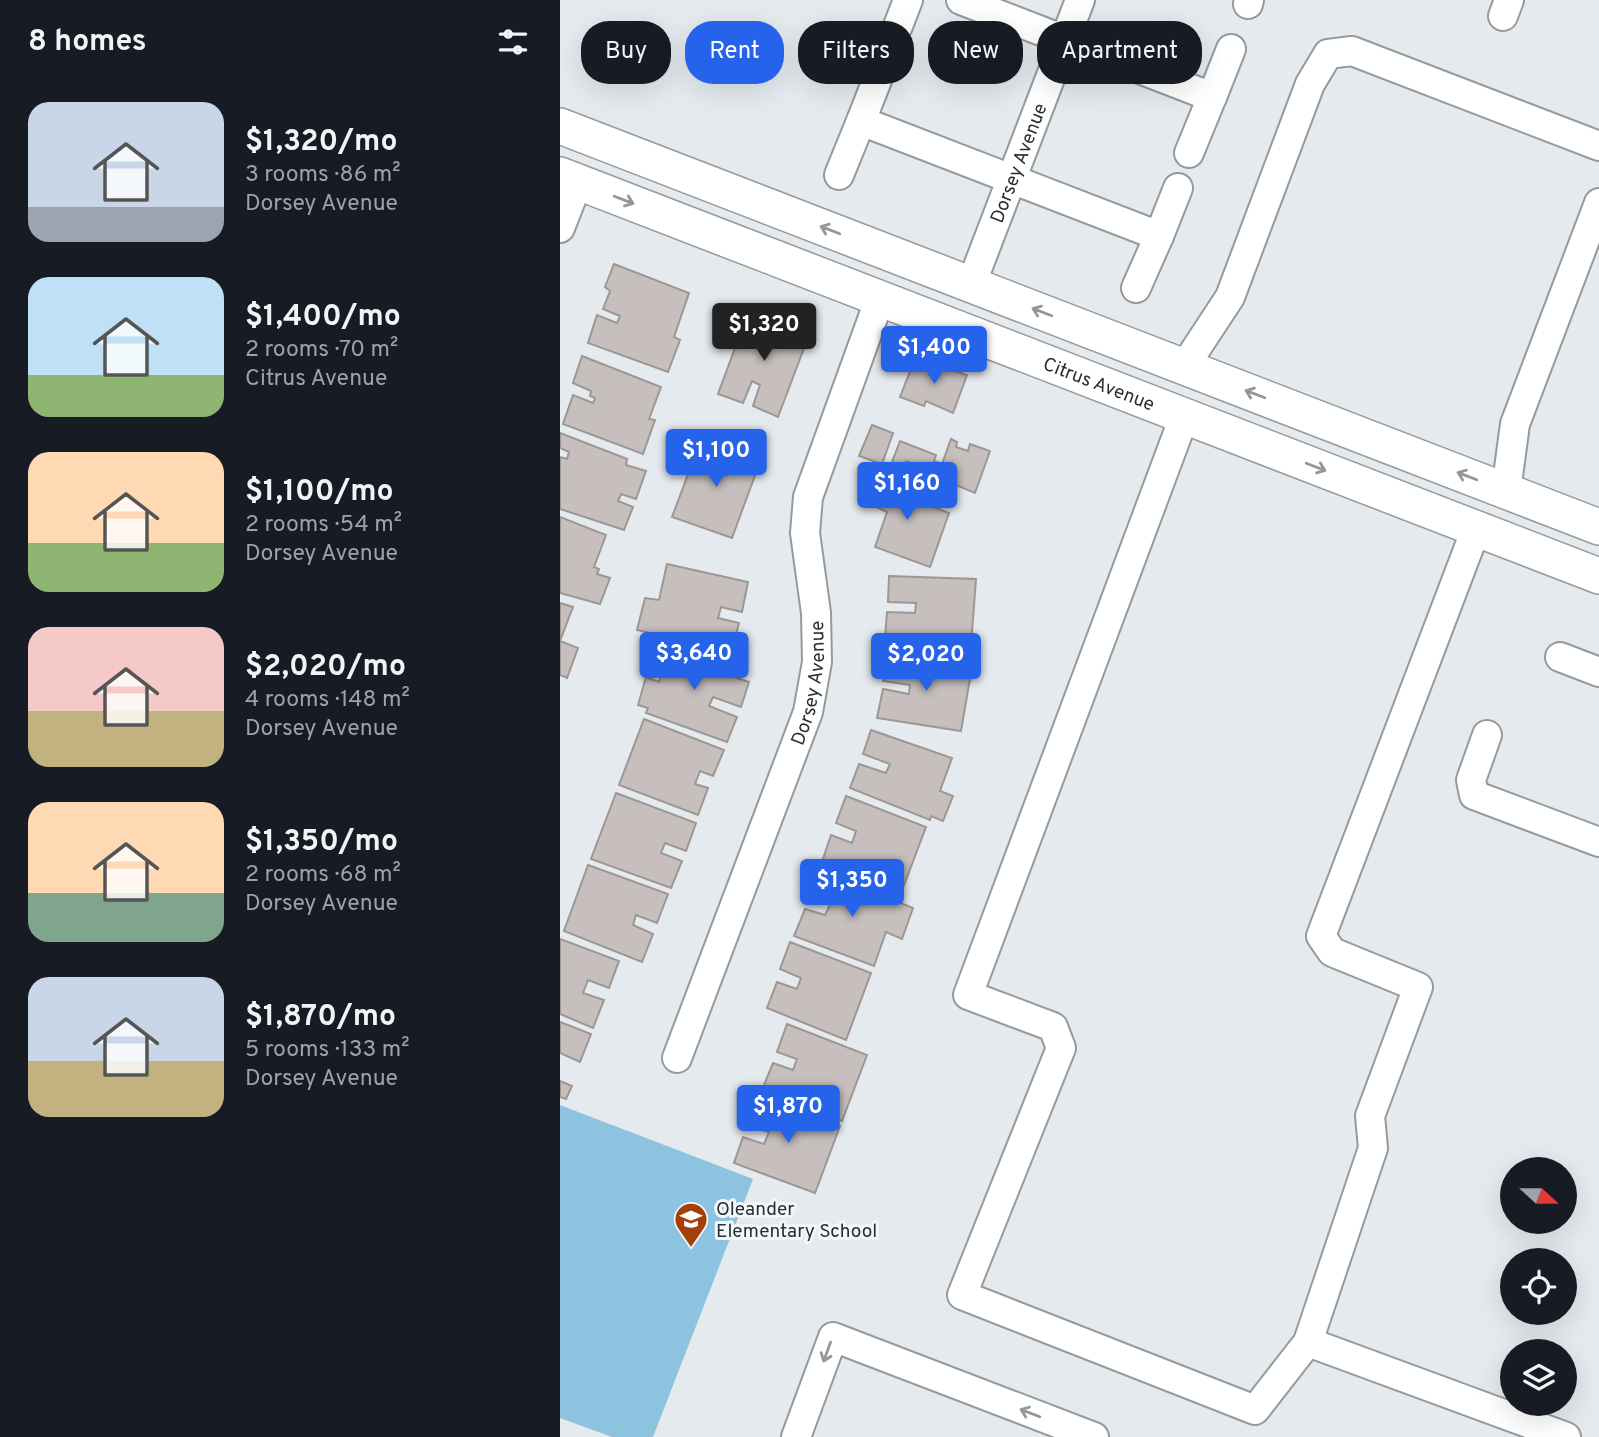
<!DOCTYPE html>
<meta charset="utf-8">
<style>
:root{--surface:#171b24;--page:#242831;--text:#f1f3f6;--muted:#9ea1a6;--accent:#2563eb}
body{margin:0;font-family:Overpass,sans-serif;background:var(--page);color:var(--text);height:100vh;display:flex;flex-direction:column;font-size:26px;white-space:nowrap}
*{box-sizing:border-box;margin:0}
p{font-size:23px;color:var(--muted)}
.icon{flex:none;width:38px;height:38px;fill:none;stroke:currentColor;stroke-width:2;stroke-linecap:round;stroke-linejoin:round}
.map{position:relative;flex:1;overflow:hidden}
.details{display:flex;flex-direction:column;background:var(--surface);width:560px}
.details>*{flex:none}
.banner{position:absolute;left:21px;top:21px;width:665px;height:63px;display:flex;gap:14px}
.needle{width:46px;rotate:111deg}
.fabs{position:absolute;left:940px;top:1157px;display:grid;gap:14px}
.fabs a{display:grid;place-items:center;width:77px;height:77px;border-radius:50%;background:var(--surface);box-shadow:0 7px 28px #0002;font-size:35px}
.price{position:absolute;translate:-50% -60px;padding:0 16px;border-radius:7px;background:var(--accent);color:#fff;font-size:23px;line-height:46px;filter:drop-shadow(0 2px 4px #0008)}
.price::after{content:'';position:absolute;left:50%;top:42px;width:21px;height:16px;margin-left:-10px;background:inherit;clip-path:polygon(0 0,100% 0,50% 100%)}
.price.on{background:#222;color:#fff}
ul{padding:0;list-style:none}
li{display:flex;align-items:center;gap:21px;height:175px;padding:0 28px}
li span{display:grid;place-items:center;flex:none;width:196px;height:140px;border-radius:21px;color:#555}
li>.icon{margin-inline-start:auto}
span .icon{width:84px;height:84px;fill:#fffc;stroke-width:1}
li b{font-size:30px}
h2{display:flex;justify-content:space-between;align-items:center;height:84px;padding:0 28px;font-size:30px}
.pill{padding:0 24px;border-radius:28px;background:var(--surface);box-shadow:0 7px 28px #0002;font-size:24px;line-height:63px}
.pill.on{background:var(--accent);color:#fff}
main{display:flex;flex:1;min-height:0}
.map>svg:first-child{display:block}
</style>
<main>
<section class="details">
<h2>8 homes<svg class="icon" aria-label="filters" viewBox="0 0 24 24"><path d="M4 7h16M4 17h16"/><circle cx="9" cy="7" r="2"/><circle cx="15" cy="17" r="2"/></svg></h2>
<ul>
<li><span style="background:linear-gradient(#c9d6e8 75%,#9aa5b1 0)"><svg class="icon" aria-label="home" viewBox="0 0 24 24"><path d="M3 11l9-7 9 7M6 9v11h12V9"/></svg></span><div><b>$1,320/mo</b><p>3 rooms · 86 m²</p><p>Dorsey Avenue</p></div></li>
<li><span style="background:linear-gradient(#bfe0f5 70%,#8fb573 0)"><svg class="icon" aria-label="home" viewBox="0 0 24 24"><path d="M3 11l9-7 9 7M6 9v11h12V9"/></svg></span><div><b>$1,400/mo</b><p>2 rooms · 70 m²</p><p>Citrus Avenue</p></div></li>
<li><span style="background:linear-gradient(#ffd9b3 65%,#8fb573 0)"><svg class="icon" aria-label="home" viewBox="0 0 24 24"><path d="M3 11l9-7 9 7M6 9v11h12V9"/></svg></span><div><b>$1,100/mo</b><p>2 rooms · 54 m²</p><p>Dorsey Avenue</p></div></li>
<li><span style="background:linear-gradient(#f6c9c9 60%,#c2b280 0)"><svg class="icon" aria-label="home" viewBox="0 0 24 24"><path d="M3 11l9-7 9 7M6 9v11h12V9"/></svg></span><div><b>$2,020/mo</b><p>4 rooms · 148 m²</p><p>Dorsey Avenue</p></div></li>
<li><span style="background:linear-gradient(#ffd9b3 65%,#7fa58c 0)"><svg class="icon" aria-label="home" viewBox="0 0 24 24"><path d="M3 11l9-7 9 7M6 9v11h12V9"/></svg></span><div><b>$1,350/mo</b><p>2 rooms · 68 m²</p><p>Dorsey Avenue</p></div></li>
<li><span style="background:linear-gradient(#c9d6e8 60%,#c2b280 0)"><svg class="icon" aria-label="home" viewBox="0 0 24 24"><path d="M3 11l9-7 9 7M6 9v11h12V9"/></svg></span><div><b>$1,870/mo</b><p>5 rooms · 133 m²</p><p>Dorsey Avenue</p></div></li>
</ul>
</section>
<div class="map">
<svg width="1039" height="1437" viewBox="0 0 1039 1437">
<rect width="100%" height="100%" fill="#e4eaee"/>
<path fill="#8ec3df" d="M0,1105L193,1179L93,1437H52L0,1418Z"/>
<path fill="#c6bfbd" stroke="#9d9794" stroke-width="2" d="M54,264L129,293L114,337L120,340L108,372L28,343L37,315L57,323L60,316L43,309L50,291L45,287Z
M188,313L249,335L218,417L193,406L200,385L192,381L183,403L158,394Z
M22,356L101,387L89,419L95,420L83,454L3,424L13,395L33,403L35,398L30,396L31,391L13,383Z
M368,362L407,375L393,413L366,401L364,406L340,397L353,364L366,368Z
M312,425L333,433L322,464L299,456Z
M0,433L67,459L66,465L86,471L76,499L61,494L58,501L73,507L64,530L0,509V457L7,459L9,452L0,448Z
M142,437L167,446L157,472L167,475L176,449L201,459L172,538L112,517Z
M391,439L397,442L396,447L408,451L410,444L430,451L415,493L377,477L375,481L354,473L357,465L346,461L343,469L331,465L340,441L376,455L374,461L382,464Z
M316,467L331,472L327,482L354,493L352,499L389,513L370,567L315,547L327,512L316,507L322,491L309,486Z
M0,517L46,535L34,567L39,569L37,574L50,578L40,604L0,593Z
M107,564L188,582L182,612L161,607L158,618L179,623L172,651L77,630L85,598L99,600Z
M329,576L416,579L411,645L325,638L327,612L355,613L356,603L328,602Z
M0,603L13,607L0,641L18,648L7,678L0,675Z
M113,644L169,656L161,673L189,682L181,707L153,697L149,706L177,717L167,742L86,713L88,708L78,705L86,677L99,682Z
M327,654L412,667L401,731L317,718L323,689L349,694L350,685L323,681Z
M84,719L164,750L153,776L140,771L135,784L148,788L138,815L59,785Z
M311,730L392,758L380,791L393,796L383,821L371,816L370,820L290,788L299,764L326,773L330,764L303,754Z
M56,793L136,823L126,851L105,843L101,853L122,861L111,888L31,859Z
M286,796L366,827L341,893L262,862L271,835L292,843L296,831L276,823Z
M28,865L108,894L97,923L76,915L73,925L93,934L82,962L4,931Z
M259,869L353,908L342,939L326,932L314,966L234,936L245,909L265,915L270,905L249,897Z
M0,939L59,961L49,988L28,980L23,993L44,1000L33,1028L0,1014Z
M230,942L311,973L286,1040L207,1008L217,982L237,989L241,978L220,969Z
M0,1022L31,1034L20,1062L0,1053Z
M227,1024L307,1055L282,1121L202,1090L213,1063L233,1070L237,1059L217,1052Z
M0,1081L12,1086L6,1099L0,1097Z
M199,1096L280,1126L255,1193L174,1163L183,1137L204,1144L209,1132L188,1125Z"/>
<g fill="none" stroke-linecap="round" stroke-linejoin="round">
<defs>
<g id="minor">
<path d="M401,0L652,97L671,49"/>
<path d="M688,4L689,0"/>
<path d="M943,16L949,0"/>
<path d="M338,26L348,0"/>
<path d="M321,70L301,121L599,236L618,188"/>
<path d="M629,153L652,97"/>
<path d="M279,175L301,121"/>
<path d="M0,228L18,182"/>
<path id="s1" d="M411,285L520,0"/>
<path d="M576,288L599,236"/>
<path d="M624,367L670,297L750,84L768,54L792,51L1039,146"/>
<path d="M624,417L408,995L493,1027L501,1048L402,1295L695,1410L748,1342L1006,1437"/>
<path d="M946,491L955,424L1039,203"/>
<path d="M1000,657L1039,672"/>
<path d="M927,735L911,780L914,795L1039,842"/>
<path id="s2" d="M117,1058L248,712L257,662L256,613L245,533L248,497L320,298"/>
<path d="M748,1342L813,1148L810,1116L858,987L772,952L761,936L916,529"/>
<path d="M236,1437L273,1337L534,1437"/>
</g>
<g id="major">
<path d="M0,126L1039,527"/>
<path id="s3" d="M0,175L1039,576"/>
</g>
</defs>
<use href="#minor" stroke="#949a9d" stroke-width="32"/>
<use href="#major" stroke="#949a9d" stroke-width="38"/>
<use href="#minor" stroke="#fff" stroke-width="28"/>
<use href="#major" stroke="#fff" stroke-width="35"/>
</g>
<defs><path id="oneway-shaft" d="M-6 0H5M1.5-3L5.5 0L1.5 3" fill="none" stroke-width="1.6" stroke-linecap="round" stroke-linejoin="round" transform="scale(1.75)"/></defs>
<g stroke="#959697">
<use href="#oneway-shaft" transform="translate(64 200) rotate(21)"/>
<use href="#oneway-shaft" transform="translate(270 230) rotate(-159)"/>
<use href="#oneway-shaft" transform="translate(482 312) rotate(-159)"/>
<use href="#oneway-shaft" transform="translate(695 394) rotate(-159)"/>
<use href="#oneway-shaft" transform="translate(756 467) rotate(21)"/>
<use href="#oneway-shaft" transform="translate(907 476) rotate(-159)"/>
<use href="#oneway-shaft" transform="translate(267 1352) rotate(110)"/>
<use href="#oneway-shaft" transform="translate(470 1413) rotate(-159)"/>
</g>
<defs>
<symbol id="school-pin" viewBox="-11 -11 22 30"><path d="M0 17L-7.5 6A9.5 9.5 0 1 1 7.5 6Z" fill="#a34009" stroke="#f1f7fb"/><path d="M0-5L7-2L0 1L-7-2ZM-4 1L0 2.5L4 1V4Q0 6-4 4Z" fill="#fff"/></symbol>
</defs>
<g fill-rule="evenodd">
<use href="#school-pin" x="112" y="1200" width="38" height="52"/>
</g>
<g text-anchor="middle" stroke-width="6" stroke-linejoin="round" paint-order="stroke">
<g font-size="19" fill="#2b2e2f" stroke="#f1f7fb">
<text dy="7" stroke="none"><textPath href="#s1" startOffset="131">Dorsey Avenue</textPath></text>
<text dy="7" stroke="none"><textPath href="#s3" startOffset="578">Citrus Avenue</textPath></text>
<text dy="7" stroke="none"><textPath href="#s2" startOffset="399">Dorsey Avenue</textPath></text>
</g>
<g font-size="19" fill="#2b2e2f" stroke="#f1f7fb" text-anchor="start">
<text x="156" y="1215">Oleander<tspan x="156" dy="22">Elementary School</tspan></text>
</g>
</g>
</svg>
<div class="fabs">
<a><svg class="needle" viewBox="-14 -14 28 28"><path d="M0-13l5 13h-10z" fill="#e53935"/><path d="M0 13l5-13h-10z" fill="#9ea1a6"/></svg></a>
<a><svg class="icon" aria-label="locate" viewBox="0 0 24 24"><circle cx="12" cy="12" r="6"/><path d="M12 2v4M12 18v4M2 12h4M18 12h4"/></svg></a>
<a><svg class="icon" aria-label="layers" viewBox="0 0 24 24"><path d="M12 4l9 5-9 5-9-5zM3 14l9 5 9-5"/></svg></a>
</div>
<b class="price on" style="left:204px;top:363px">$1,320</b>
<b class="price" style="left:374px;top:386px">$1,400</b>
<b class="price" style="left:156px;top:489px">$1,100</b>
<b class="price" style="left:347px;top:522px">$1,160</b>
<b class="price" style="left:134px;top:692px">$3,640</b>
<b class="price" style="left:366px;top:693px">$2,020</b>
<b class="price" style="left:292px;top:919px">$1,350</b>
<b class="price" style="left:228px;top:1145px">$1,870</b>
<div class="banner">
<a class="pill">Buy</a>
<a class="pill on">Rent</a>
<a class="pill">Filters</a>
<a class="pill">New</a>
<a class="pill">Apartment</a>
</div>
</div>
</main>
